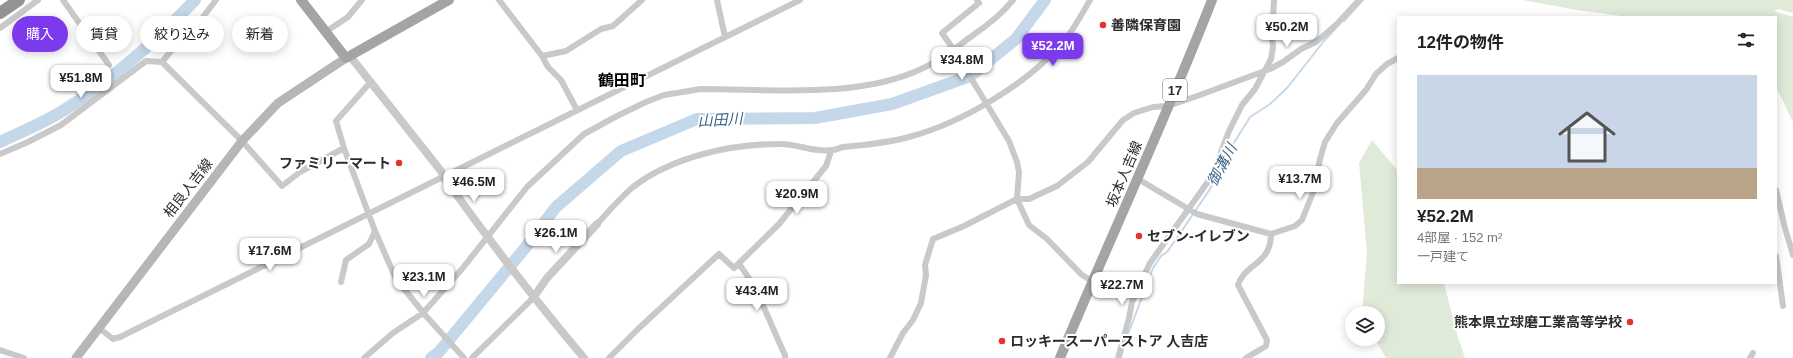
<!DOCTYPE html>
<html lang="ja">
<meta charset="utf-8">
<style>
:root{--surface:#fff;--page:#f6f6f6;--text:#222;--muted:#767676;--accent:#7c3aed}
body{margin:0;font-family:Arial,"Noto Sans JP",sans-serif;background:var(--page);color:var(--text);height:100vh;display:flex;flex-direction:column;font-size:15px;white-space:nowrap}
*{box-sizing:border-box;margin:0}
p{font-size:13px;color:var(--muted)}
.icon{flex:none;width:22px;height:22px;fill:none;stroke:currentColor;stroke-width:2;stroke-linecap:round;stroke-linejoin:round}
.map{position:relative;flex:1;overflow:hidden}
.sheet{position:absolute;left:1397px;top:16px;width:380px;height:268px;display:flex;flex-direction:column;background:var(--surface);border-radius:0px;box-shadow:0 2px 10px #0003}
.sheet>*{flex:none}
.guide{position:absolute;left:12px;top:16px;width:380px;height:36px;display:flex;gap:8px}
.buttons{position:absolute;left:1345px;top:306px;display:grid;gap:8px}
.buttons a{display:grid;place-items:center;width:40px;height:40px;border-radius:50%;background:var(--surface);box-shadow:0 2px 10px #0003;font-size:20px}
.price{position:absolute;translate:-50% -34px;padding:0 9px;border-radius:8px;background:#fff;color:#222;font-size:13px;line-height:26px;filter:drop-shadow(0 1px 2px #0008)}
.price::after{content:'';position:absolute;left:50%;top:24px;width:12px;height:9px;margin-left:-6px;background:inherit;clip-path:polygon(0 0,100% 0,50% 100%)}
.price.current{background:var(--accent);color:#fff}
ul{padding:0;list-style:none}
li{display:grid;align-content:center;gap:8px;height:212px;padding:0 20px}
li span{display:grid;place-items:center;height:124px;border-radius:0px;color:#555}
li>.icon{margin-inline-start:auto}
span .icon{width:72px;height:72px;fill:#fffc;stroke-width:1}
li b{font-size:17px}
h2{display:flex;justify-content:space-between;align-items:center;height:48px;padding:0 20px;font-size:17px}
.chip{padding:0 14px;border-radius:18px;background:var(--surface);box-shadow:0 2px 10px #0003;font-size:14px;line-height:36px}
.chip.current{background:var(--accent);color:#fff}
.map>svg:first-child{display:block}
</style>
<div class="map">
<svg width="1793" height="358" viewBox="0 0 1793 358">
<rect width="100%" height="100%" fill="#fff"/>
<path fill="#e0ead9" d="M1523,0H1793V13L1778,9L1774,11L1793,17V122L1776,87V17H1629L1577,10Z
M1372,140L1398,171V283H1444L1457,334L1465,358H1386L1375,339H1378V313H1362L1367,253L1359,163Z"/>
<g fill="none" stroke-linecap="round" stroke-linejoin="round">
<path stroke="#c5d8e9" stroke-width="2" d="M1344,21L1363,0
M1127,337L1153,268L1161,256L1167,252L1179,235L1210,189L1232,146L1250,117L1270,104L1287,88L1324,41L1336,28
M1121,358L1123,349"/>
<path stroke="#c5d8e9" stroke-width="12" d="M0,142C21,132 41,124 61,112C109,82 156,41 195,0
M431,358L439,352L525,248L556,207L621,151L697,119L815,118L892,104L970,76L1016,39L1045,0"/>
<path stroke="#c9c9c9" stroke-width="6" d="M63,0L109,65
M499,0L542,56L548,67L561,80L577,110
M717,0L725,37
M977,0L979,3L942,33L954,50L1009,141L1017,162L1019,172L1017,199L1029,225L1047,239L1082,275L1092,281
M0,28L38,0
M330,29L348,17L362,0
M542,56L566,51L601,29L613,26L642,0
M162,62L188,30L203,17L216,0
M368,85L336,121L344,148L375,231L396,279L426,316L464,358
M0,154L28,142L61,125L146,61L162,62L242,141L282,186L300,172L344,148
M1138,179L1197,214L1271,234L1295,226L1302,220L1314,190L1320,159L1325,142L1337,123L1366,90L1376,74L1387,64L1398,58
M1776,190L1785,228L1793,255
M597,224C608,212 620,198 633,187C672,157 730,144 779,144C797,143 813,153 832,150C836,150 839,148 843,147C866,145 887,143 909,137C962,123 1029,83 1064,41C1074,29 1082,14 1090,0
M1776,256L1783,306
M739,264C760,291 770,324 785,355V358
M341,282L346,260L369,244L375,231
M99,328L113,339L120,337L800,0
M0,350L24,358
M364,358L393,333L423,313L462,269L527,187L584,134L617,116L646,102L664,95L701,89C769,89 858,99 921,69C940,61 955,48 972,36C988,24 1000,16 1013,0
M472,358L533,298
M609,358L638,329L719,254L734,268L779,224L826,166L831,151
M890,358L903,333L913,320L921,303L926,275L925,265L933,239L964,226L1017,199H1029L1057,186L1088,162L1123,120L1134,113L1153,107L1168,106L1200,95L1270,69L1283,62L1301,49L1316,42L1337,24L1359,0
M1118,358L1129,318L1132,302L1150,263L1212,176L1229,131L1242,105L1255,89L1271,59L1273,47L1272,36L1274,0
M1246,358L1266,346L1267,340L1238,285C1245,263 1271,265 1271,234
M1750,358L1753,353"/>
<path stroke="#c9c9c9" stroke-width="8" d="M350,56L441,171L443,176C488,239 534,299 584,358
M533,298L547,278L597,224"/>
<path stroke="#b6b6b6" stroke-width="9" d="M76,358L242,141L278,103L346,58"/>
<path stroke="#a4a4a4" stroke-width="10" d="M301,0L346,58L449,0
M1060,358C1110,238 1165,121 1212,0"/>
<path stroke="#939393" stroke-width="12" d="M0,13L19,0"/>
</g>
<g fill="#e03430" stroke="#fff" stroke-width="1.5">
<circle cx="1103" cy="25" r="4"/>
<circle cx="399" cy="163" r="4"/>
<circle cx="1139" cy="236" r="4"/>
<circle cx="1630" cy="322" r="4"/>
<circle cx="1002" cy="341" r="4"/>
</g>
<g text-anchor="middle" stroke-width="4" stroke-linejoin="round" paint-order="stroke">
<rect fill="#fff" stroke="#6b6b6b" stroke-width="1" x="1163" y="79" width="24" height="22" rx="3"/>
<g font-size="13" font-weight="bold" fill="#2c2c2c">
<text x="1175" y="95">17</text>
</g>
<g font-size="14" font-weight="bold" fill="#2c2c2c" stroke="#fff" text-anchor="start">
<text x="1111" y="30">善隣保育園</text>
<text x="391" y="168" text-anchor="end">ファミリーマート</text>
<text x="1147" y="241">セブン-イレブン</text>
<text x="1622" y="327" text-anchor="end">熊本県立球磨工業高等学校</text>
<text x="1010" y="346">ロッキースーパーストア 人吉店</text>
</g>
<g font-size="14" fill="#2c2c2c" stroke="#fff">
<text transform="translate(1124 174) rotate(-67)" y="5">坂本人吉線</text>
<text transform="translate(188 188) rotate(-52)" y="5">相良人吉線</text>
</g>
<g font-size="15" font-style="italic" fill="#3d658b" stroke="#fff">
<text transform="translate(720 120) rotate(-3)" y="5">山田川</text>
<text transform="translate(1222 165) rotate(-62)" y="5">御溝川</text>
</g>
<g font-size="16" font-weight="bold" fill="#000" stroke="#fff">
<text x="622" y="86">鶴田町</text>
</g>
</g>
</svg>
<div class="buttons">
<a><svg class="icon" aria-label="layers" viewBox="0 0 24 24"><path d="M12 4l9 5-9 5-9-5zM3 14l9 5 9-5"/></svg></a>
</div>
<b class="price" style="left:1287px;top:48px">¥50.2M</b>
<b class="price current" style="left:1053px;top:67px">¥52.2M</b>
<b class="price" style="left:962px;top:81px">¥34.8M</b>
<b class="price" style="left:81px;top:99px">¥51.8M</b>
<b class="price" style="left:1300px;top:200px">¥13.7M</b>
<b class="price" style="left:474px;top:203px">¥46.5M</b>
<b class="price" style="left:797px;top:215px">¥20.9M</b>
<b class="price" style="left:556px;top:254px">¥26.1M</b>
<b class="price" style="left:270px;top:272px">¥17.6M</b>
<b class="price" style="left:424px;top:298px">¥23.1M</b>
<b class="price" style="left:1122px;top:306px">¥22.7M</b>
<b class="price" style="left:757px;top:312px">¥43.4M</b>
<div class="guide">
<a class="chip current">購入</a>
<a class="chip">賃貸</a>
<a class="chip">絞り込み</a>
<a class="chip">新着</a>
</div>
<section class="sheet">
<h2>12件の物件<svg class="icon" aria-label="filters" viewBox="0 0 24 24"><path d="M4 7h16M4 17h16"/><circle cx="9" cy="7" r="2"/><circle cx="15" cy="17" r="2"/></svg></h2>
<ul>
<li><span style="background:linear-gradient(#c9d6e8 75%,#b9a48a 0)"><svg class="icon" aria-label="home" viewBox="0 0 24 24"><path d="M3 11l9-7 9 7M6 9v11h12V9"/></svg></span><div><b>¥52.2M</b><p>4部屋 · 152 m²</p><p>一戸建て</p></div></li>
</ul>
</section>
</div>
